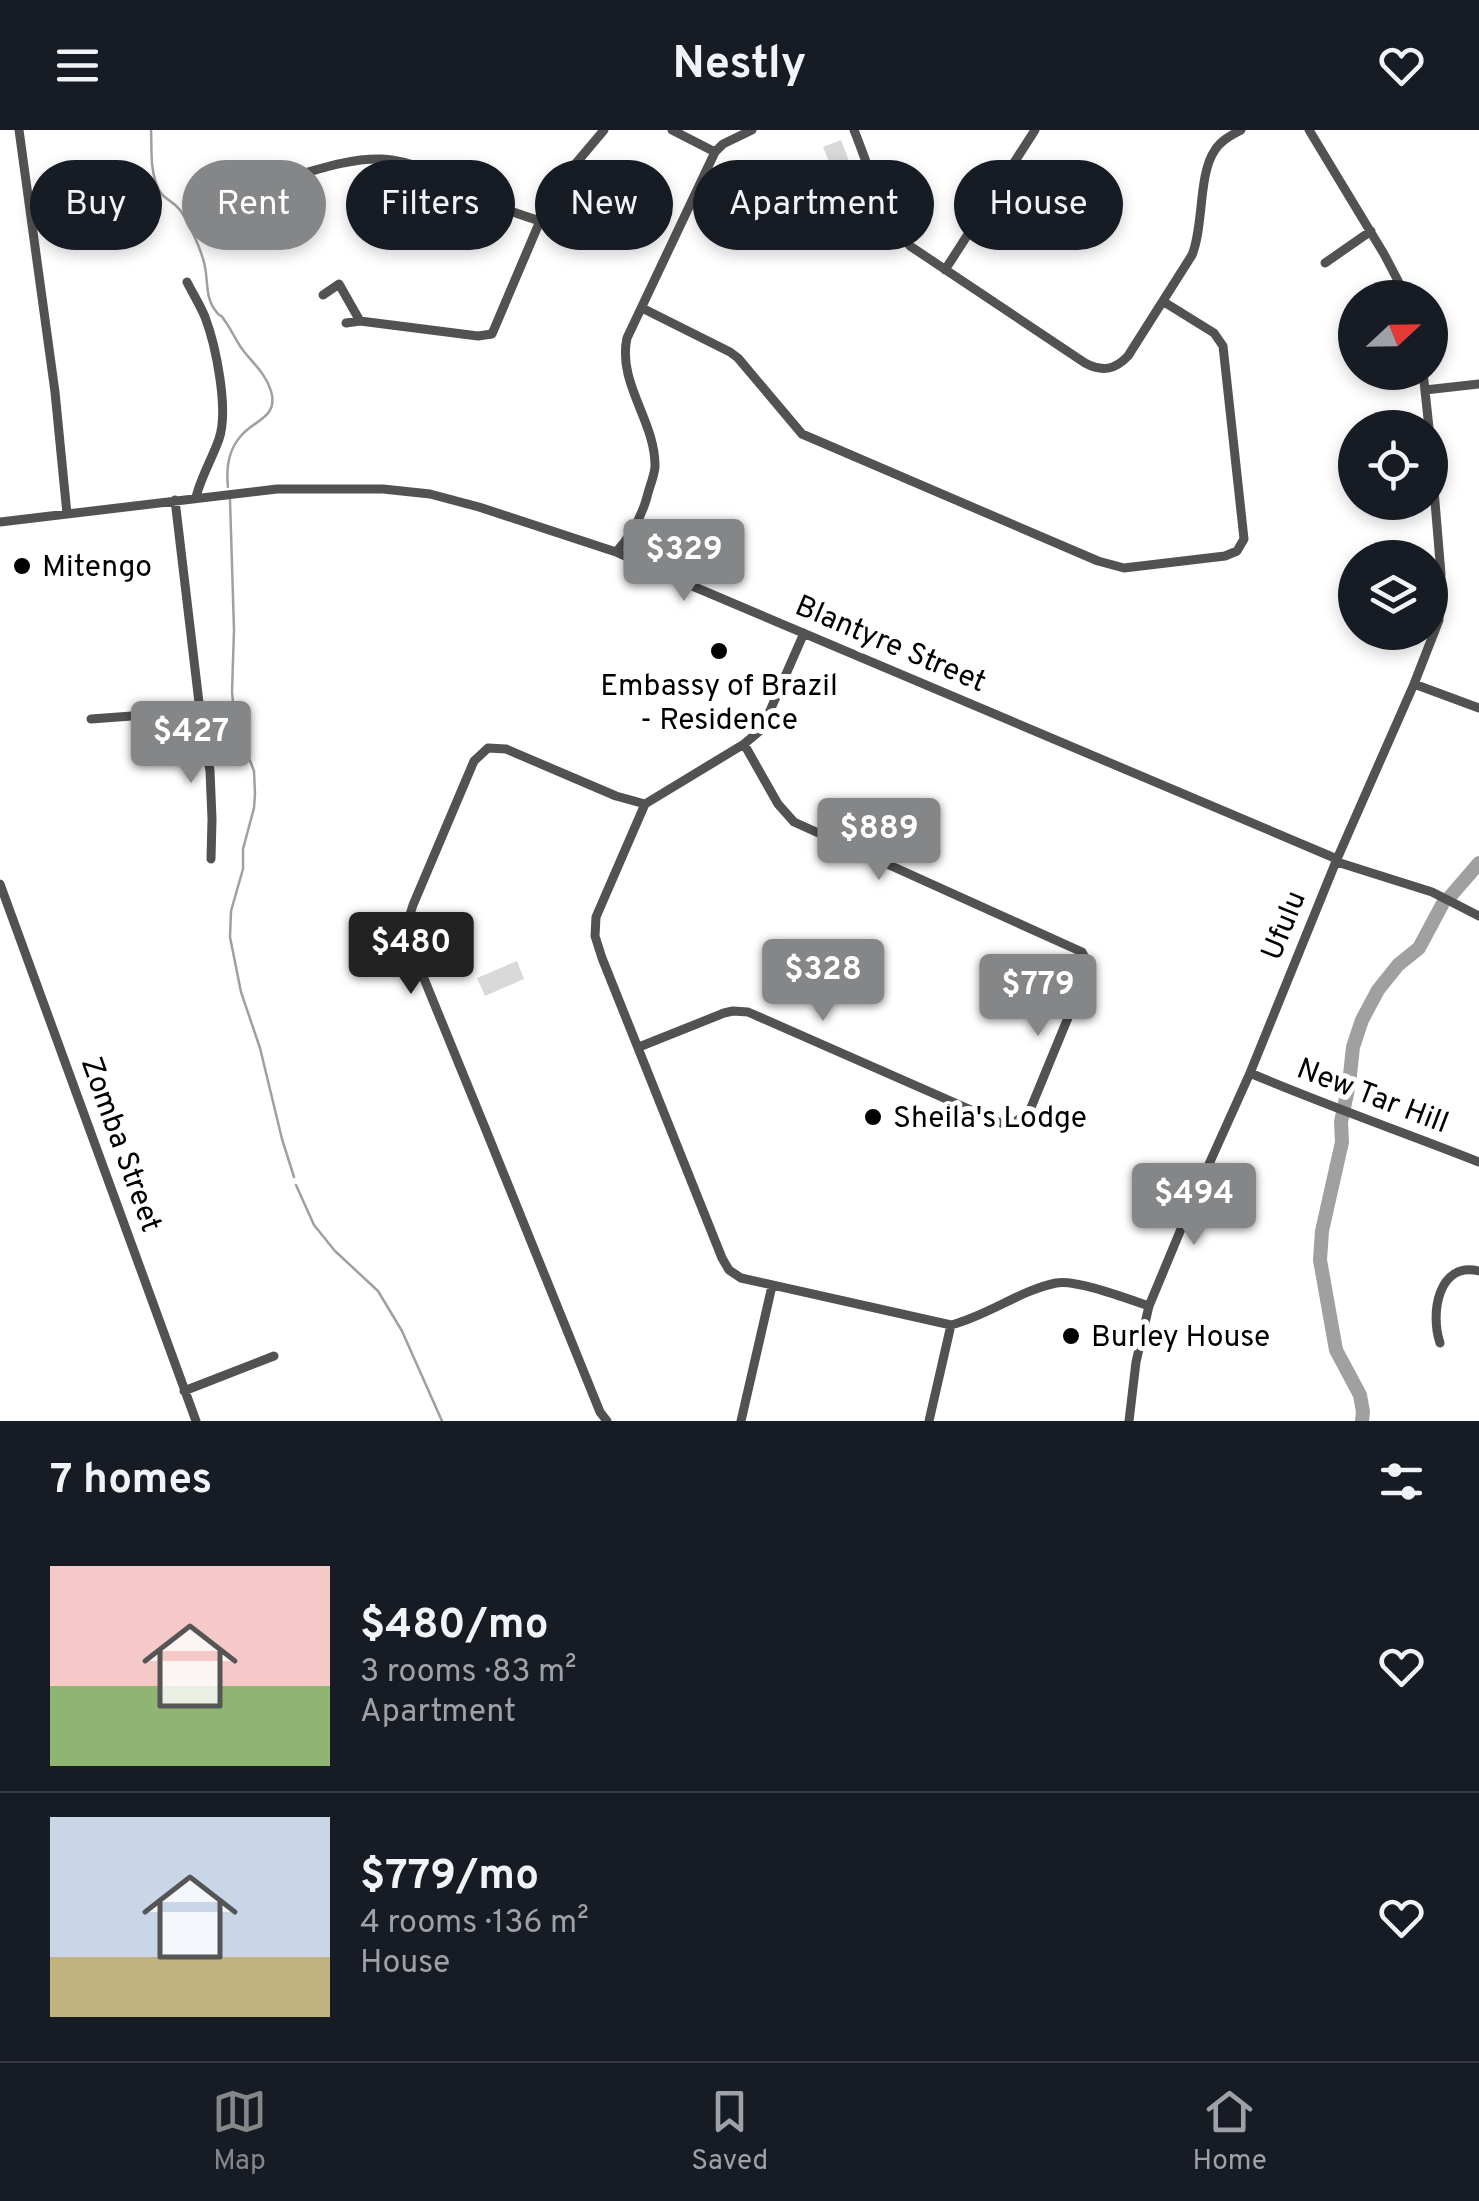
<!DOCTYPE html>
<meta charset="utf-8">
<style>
:root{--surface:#171b24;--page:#20242c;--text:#f1f3f6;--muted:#9ea1a6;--line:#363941;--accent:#858687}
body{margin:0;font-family:Overpass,sans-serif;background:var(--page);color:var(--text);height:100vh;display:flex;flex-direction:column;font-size:38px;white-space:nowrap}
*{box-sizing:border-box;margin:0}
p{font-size:32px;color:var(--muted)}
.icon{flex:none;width:55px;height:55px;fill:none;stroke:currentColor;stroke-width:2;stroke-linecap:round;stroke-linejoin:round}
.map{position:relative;height:1291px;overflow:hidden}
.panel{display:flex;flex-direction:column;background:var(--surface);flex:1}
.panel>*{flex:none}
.hud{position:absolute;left:30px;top:30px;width:1420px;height:90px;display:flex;gap:20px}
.needle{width:65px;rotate:68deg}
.tools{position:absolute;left:1338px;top:150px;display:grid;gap:20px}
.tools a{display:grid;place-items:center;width:110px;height:110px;border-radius:50%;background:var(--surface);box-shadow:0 5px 15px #0003;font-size:50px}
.price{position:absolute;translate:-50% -85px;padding:0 22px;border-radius:10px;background:var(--accent);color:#fff;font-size:32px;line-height:65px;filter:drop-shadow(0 2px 5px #0008)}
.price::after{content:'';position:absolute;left:50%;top:60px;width:30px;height:22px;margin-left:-15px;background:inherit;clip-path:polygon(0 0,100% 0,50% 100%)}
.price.on{background:#222;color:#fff}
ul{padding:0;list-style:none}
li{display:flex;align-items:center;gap:30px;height:250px;padding:0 50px}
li+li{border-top:2px solid var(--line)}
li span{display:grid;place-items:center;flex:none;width:280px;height:200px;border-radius:0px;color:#555}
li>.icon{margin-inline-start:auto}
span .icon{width:120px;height:120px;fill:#fffc;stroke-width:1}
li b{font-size:42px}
h2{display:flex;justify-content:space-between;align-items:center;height:120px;padding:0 50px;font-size:42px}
.tag{padding:0 35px;border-radius:45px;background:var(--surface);box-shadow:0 5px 15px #0003;font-size:35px;line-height:90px}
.tag.on{background:var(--accent);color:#fff}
header{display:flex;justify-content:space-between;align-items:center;height:130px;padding:0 50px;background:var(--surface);font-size:45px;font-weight:700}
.tab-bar{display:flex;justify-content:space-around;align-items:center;height:140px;border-top:2px solid var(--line);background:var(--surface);font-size:28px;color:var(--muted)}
.tab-bar a{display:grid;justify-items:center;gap:5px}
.tab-bar .on{color:var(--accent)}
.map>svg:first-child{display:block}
</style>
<header><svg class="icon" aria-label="menu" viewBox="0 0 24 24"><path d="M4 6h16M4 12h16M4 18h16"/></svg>Nestly<svg class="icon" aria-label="heart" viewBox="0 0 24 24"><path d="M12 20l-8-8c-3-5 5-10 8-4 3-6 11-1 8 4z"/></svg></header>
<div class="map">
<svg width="1479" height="1291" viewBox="0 0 1479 1291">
<rect width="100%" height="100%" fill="#fff"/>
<path fill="#d9d9d9" d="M841,10L854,44L837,51L823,17Z
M517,831L524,849L485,866L477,848Z"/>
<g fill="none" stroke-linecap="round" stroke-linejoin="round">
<path stroke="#a0a0a0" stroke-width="2.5" d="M151,0C152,18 150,36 156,53C162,71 171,68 180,80C188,91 199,115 203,129C209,145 204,166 215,180C224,192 217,179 225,191C233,202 237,214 246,224C256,236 266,245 271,261C279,288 253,290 240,307C228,321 226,339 228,357
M230,370L234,500L232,562L235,592L254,641L255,664L254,678L243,719V739L231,781L230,807L241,862L260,918L282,1009L294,1047
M296,1055L314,1095L335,1121L378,1161L402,1201L442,1291"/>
<path stroke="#a0a0a0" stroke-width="14" d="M1448,769L1479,733
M1362,1291L1363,1282L1360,1265L1336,1220L1320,1130L1322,1101L1342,1012L1341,992L1349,954L1353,917L1362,890L1378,860L1398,835L1419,818L1442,775"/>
<path stroke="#525252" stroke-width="9" d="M19,0L55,262L67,384
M672,0L715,22
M854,0C870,39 881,85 910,116L1085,233C1102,242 1115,240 1128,226L1192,125C1204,96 1198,44 1215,20C1221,10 1232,5 1241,0
M1309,0L1384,124L1407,168
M284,49C316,40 349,28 382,29C424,31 459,59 496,75C510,82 525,86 540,91
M1325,133L1371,101
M945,140L1035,0
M187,152C193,164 200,175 205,187C216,216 229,280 219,309C212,329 201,347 196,367
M323,165L339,154L360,191
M642,178L730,222L738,228L802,304L1098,431L1124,438L1225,426L1237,421L1244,409L1223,216L1214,203L1164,172
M346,193L360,191L478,206L492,204L540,91L566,45L604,0
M1423,242L1429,298
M1425,260L1479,254
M175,370L200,581L210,641L212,689L211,729
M0,392L277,359H383L430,364L479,377L616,422L671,447L1337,729
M616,422C631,406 641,388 647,367C649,358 654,347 655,337C656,292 617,253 627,208L715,22L723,14L752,0
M804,503L762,599L744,614L645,674L596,787L595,806L602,828L722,1128L729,1140L741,1148L951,1195C987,1186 1021,1160 1056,1153C1076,1149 1128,1169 1149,1176
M1414,554L1479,578
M91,589L200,581
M1337,732L1432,762L1479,786
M0,754L196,1291
M639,917L724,883L733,881L748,882L1003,994L1014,993L1030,980L1086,844V830L1082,822L794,692L778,674L744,614
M1250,943C1325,975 1403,1002 1479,1032
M1440,1213C1430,1184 1438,1131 1479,1141
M184,1261L274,1226
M607,1291L600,1282C536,1126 474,968 409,812L406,797L413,775L474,631L488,618L506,619L616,666L645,674
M741,1291L772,1156
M929,1291L951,1195
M1129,1291L1136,1232L1149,1176L1196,1063L1250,943L1337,729L1414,554L1439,490L1441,444L1430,312"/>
</g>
<g fill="#000" stroke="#fff" stroke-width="4">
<circle cx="22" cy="436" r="10"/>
<circle cx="719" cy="521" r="10"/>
<circle cx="873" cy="987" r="10"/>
<circle cx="1071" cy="1206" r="10"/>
</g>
<g text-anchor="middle" stroke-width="10" stroke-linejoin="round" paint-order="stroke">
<g font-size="30" fill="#000" stroke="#fff" text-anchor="start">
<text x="42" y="446">Mitengo</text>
<text x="719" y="565" text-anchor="middle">Embassy of Brazil<tspan x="719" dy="34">- Residence</tspan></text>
<text x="893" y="997">Sheila's Lodge</text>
<text x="1091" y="1216">Burley House</text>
</g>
<g font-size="30" fill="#000" stroke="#fff">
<text transform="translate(891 513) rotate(23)" y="10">Blantyre Street</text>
<text transform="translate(1283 795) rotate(-68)" y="10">Ufulu</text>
<text transform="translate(1373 965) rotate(21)" y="10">New Tar Hill</text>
<text transform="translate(122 1014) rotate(70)" y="10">Zomba Street</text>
</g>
</g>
</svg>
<div class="tools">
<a><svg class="needle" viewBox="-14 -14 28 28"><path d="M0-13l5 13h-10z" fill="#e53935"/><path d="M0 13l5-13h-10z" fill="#9ea1a6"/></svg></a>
<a><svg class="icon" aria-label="locate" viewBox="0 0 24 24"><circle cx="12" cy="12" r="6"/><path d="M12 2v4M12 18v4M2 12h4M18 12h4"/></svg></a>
<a><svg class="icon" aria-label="layers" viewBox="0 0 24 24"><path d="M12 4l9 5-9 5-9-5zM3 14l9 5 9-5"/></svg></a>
</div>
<b class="price" style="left:684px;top:474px">$329</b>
<b class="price" style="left:191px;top:656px">$427</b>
<b class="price" style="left:879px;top:753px">$889</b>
<b class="price on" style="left:411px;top:867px">$480</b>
<b class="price" style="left:823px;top:894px">$328</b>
<b class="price" style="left:1038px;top:909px">$779</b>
<b class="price" style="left:1194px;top:1118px">$494</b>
<div class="hud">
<a class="tag">Buy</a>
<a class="tag on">Rent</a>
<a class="tag">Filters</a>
<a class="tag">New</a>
<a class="tag">Apartment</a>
<a class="tag">House</a>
</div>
</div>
<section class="panel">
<h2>7 homes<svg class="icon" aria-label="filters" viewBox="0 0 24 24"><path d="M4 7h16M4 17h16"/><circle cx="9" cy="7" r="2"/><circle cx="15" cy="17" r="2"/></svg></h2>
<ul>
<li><span style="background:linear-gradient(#f6c9c9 60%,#8fb573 0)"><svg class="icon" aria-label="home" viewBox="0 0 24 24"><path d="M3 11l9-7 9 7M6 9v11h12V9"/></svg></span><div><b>$480/mo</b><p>3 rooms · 83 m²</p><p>Apartment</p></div><svg class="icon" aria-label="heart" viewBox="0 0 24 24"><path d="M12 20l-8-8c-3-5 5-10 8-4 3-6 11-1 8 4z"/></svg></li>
<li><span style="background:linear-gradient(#c9d6e8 70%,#c2b280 0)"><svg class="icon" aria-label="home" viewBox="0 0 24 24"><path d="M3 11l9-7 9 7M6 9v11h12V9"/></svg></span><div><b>$779/mo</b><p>4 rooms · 136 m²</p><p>House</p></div><svg class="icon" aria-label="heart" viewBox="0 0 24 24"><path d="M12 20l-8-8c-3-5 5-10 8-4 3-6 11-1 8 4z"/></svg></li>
</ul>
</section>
<nav class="tab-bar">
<a class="on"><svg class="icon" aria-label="map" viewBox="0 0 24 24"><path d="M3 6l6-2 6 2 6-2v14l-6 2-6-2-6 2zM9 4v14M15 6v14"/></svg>Map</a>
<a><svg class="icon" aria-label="saved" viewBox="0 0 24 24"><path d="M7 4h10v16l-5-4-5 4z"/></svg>Saved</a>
<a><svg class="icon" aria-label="home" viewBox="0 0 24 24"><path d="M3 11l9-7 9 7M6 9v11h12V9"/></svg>Home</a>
</nav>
